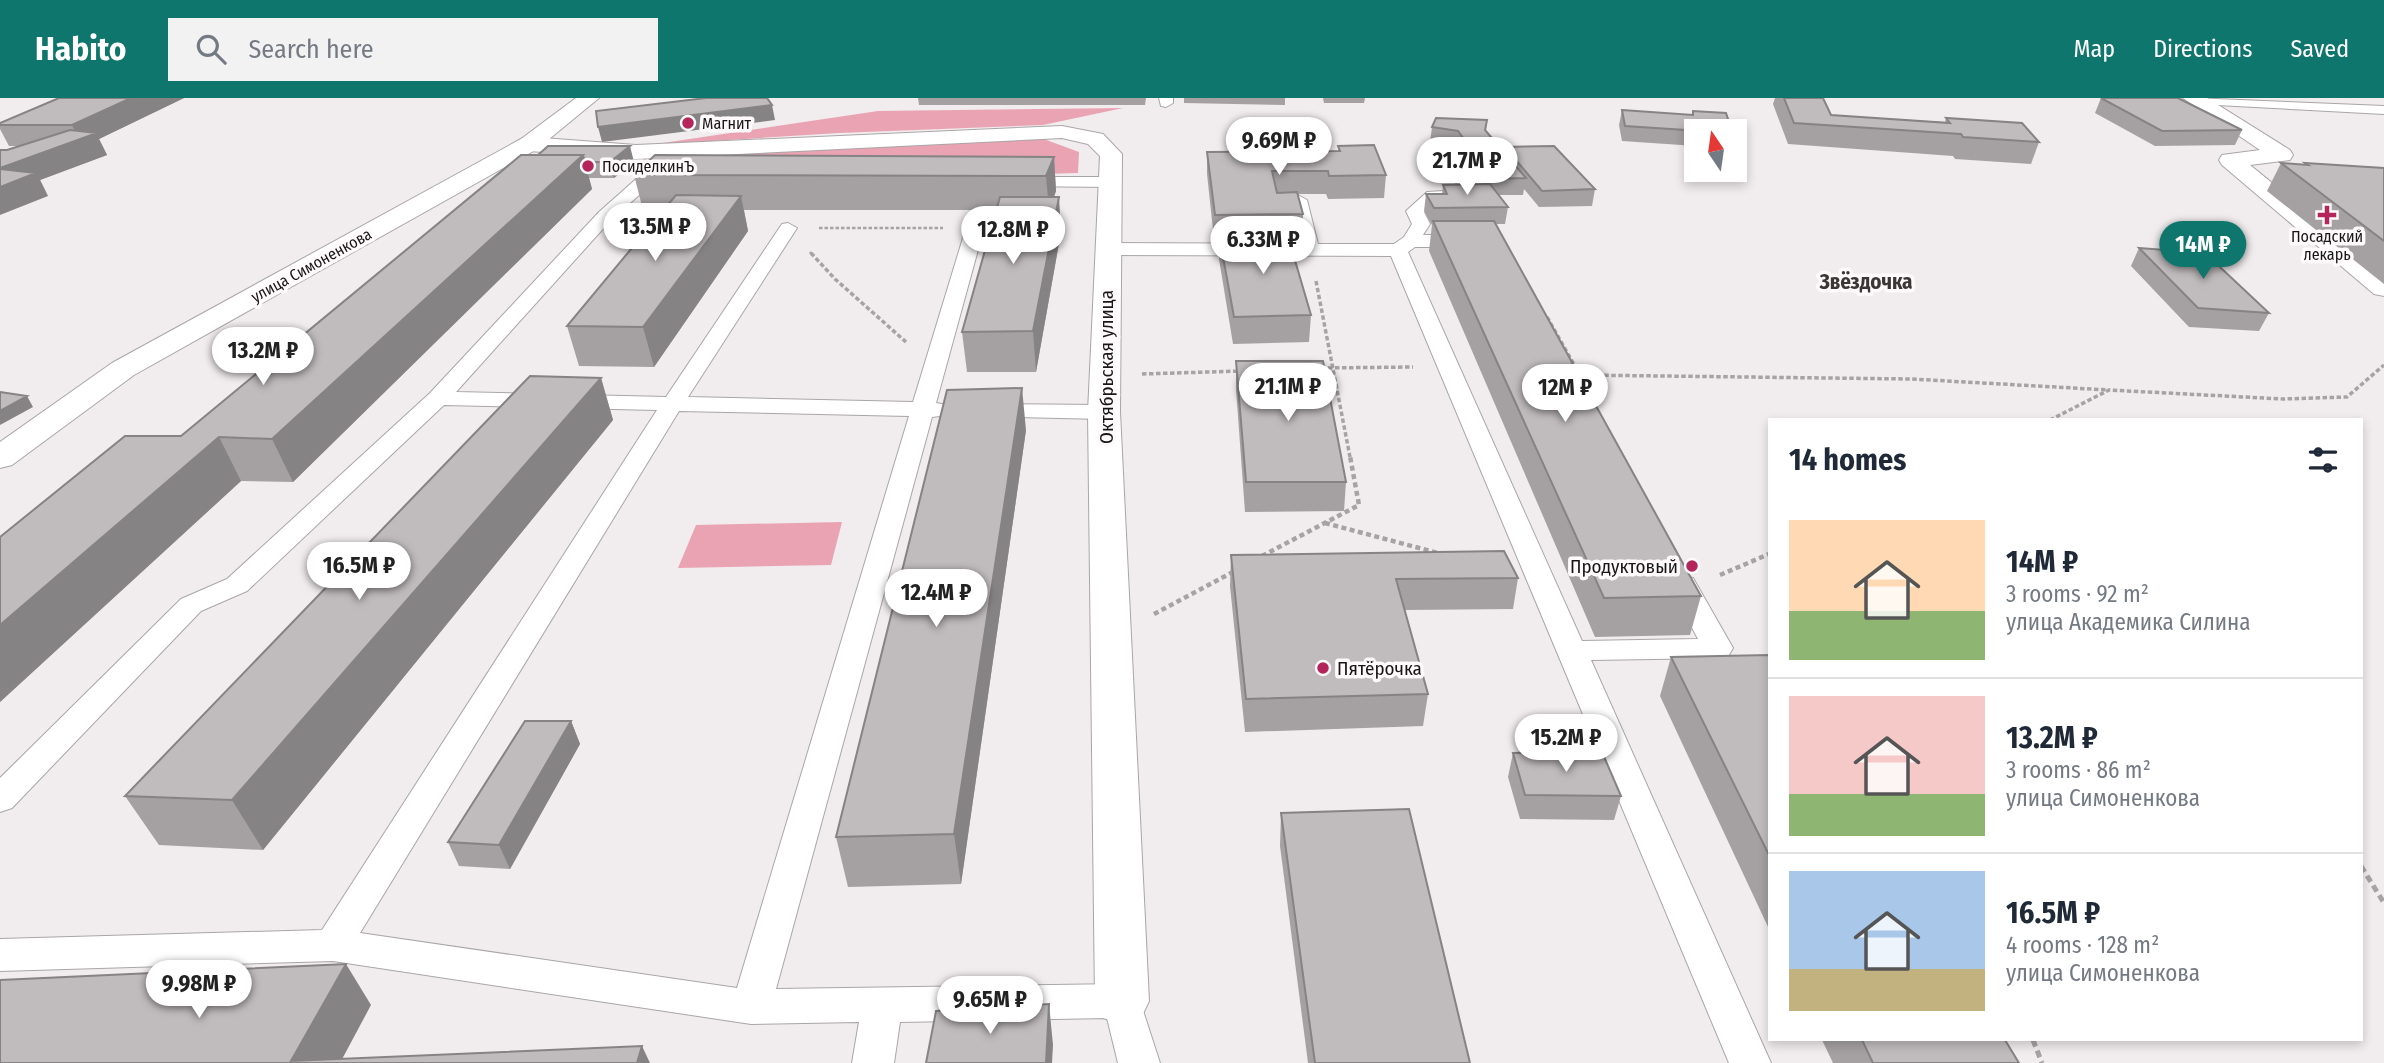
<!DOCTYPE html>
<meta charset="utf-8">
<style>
:root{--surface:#fff;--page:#f2f2f3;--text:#1f2937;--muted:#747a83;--line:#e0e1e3;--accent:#0f766e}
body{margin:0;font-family:"Fira Sans Condensed",sans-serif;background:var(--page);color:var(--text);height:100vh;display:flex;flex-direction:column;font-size:26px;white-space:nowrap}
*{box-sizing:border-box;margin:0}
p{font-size:23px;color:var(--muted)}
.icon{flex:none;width:38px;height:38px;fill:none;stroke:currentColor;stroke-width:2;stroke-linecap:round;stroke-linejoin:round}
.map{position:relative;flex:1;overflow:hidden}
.details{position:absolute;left:1768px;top:320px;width:595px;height:623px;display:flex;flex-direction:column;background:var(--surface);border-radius:0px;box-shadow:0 4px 10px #0003}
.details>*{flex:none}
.needle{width:46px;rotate:347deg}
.buttons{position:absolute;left:1684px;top:21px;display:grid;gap:14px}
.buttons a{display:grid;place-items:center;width:63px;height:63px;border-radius:0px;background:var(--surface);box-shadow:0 4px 10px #0003;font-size:35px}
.price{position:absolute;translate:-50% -60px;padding:0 16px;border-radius:24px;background:#fff;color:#222;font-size:23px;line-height:46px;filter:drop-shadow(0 2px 4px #0008)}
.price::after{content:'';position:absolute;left:50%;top:42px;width:21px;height:16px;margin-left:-10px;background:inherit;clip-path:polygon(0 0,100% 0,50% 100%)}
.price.selected{background:var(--accent);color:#fff}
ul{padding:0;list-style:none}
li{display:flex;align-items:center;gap:21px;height:175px;padding:0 21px}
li+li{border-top:2px solid var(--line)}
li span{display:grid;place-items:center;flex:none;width:196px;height:140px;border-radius:0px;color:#555}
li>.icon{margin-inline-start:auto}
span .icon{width:84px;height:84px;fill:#fffc;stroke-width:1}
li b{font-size:30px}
h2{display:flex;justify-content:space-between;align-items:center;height:84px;padding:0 21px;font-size:30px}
header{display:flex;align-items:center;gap:42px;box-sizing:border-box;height:98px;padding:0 35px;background:var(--accent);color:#fff}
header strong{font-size:33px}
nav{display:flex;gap:38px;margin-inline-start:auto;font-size:24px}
.search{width:490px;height:63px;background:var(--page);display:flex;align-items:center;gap:18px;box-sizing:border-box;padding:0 24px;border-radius:0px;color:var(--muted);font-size:26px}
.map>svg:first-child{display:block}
</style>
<header>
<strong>Habito</strong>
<div class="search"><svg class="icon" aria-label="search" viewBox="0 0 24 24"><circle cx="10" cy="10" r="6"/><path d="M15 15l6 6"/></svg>Search here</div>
<nav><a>Map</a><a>Directions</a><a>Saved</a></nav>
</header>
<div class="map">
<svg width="2384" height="965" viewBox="0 0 2384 965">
<rect width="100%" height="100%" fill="#f1eced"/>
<path fill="#eaa3b3" d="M1123,10L1043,27L839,35L649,47L878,13Z
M1041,40L1079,54L1078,75L927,79L715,69L728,53Z
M842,424L831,467L678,470L696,427Z"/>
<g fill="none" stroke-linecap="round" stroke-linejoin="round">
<defs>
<path id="lane" d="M1159,0H1173V5L1166,9L1161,8Z
M2192,0L2384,8V16L2198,6L2193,5Z
M1440,43L1446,45L1482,97L1473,102L1437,103L1424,114L1430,126L1423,137H1469L1478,143L1469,149H1415L1408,154L1582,543L1698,541L1669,486L1673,480L1683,478L1693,480L1733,550L1729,557L1718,560L1591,562L1771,965H1729L1391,158L1107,157L1098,151L1107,145L1299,146L1289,102L1298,97L1307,102L1318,146H1394L1404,139L1412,126L1406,113L1427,94L1461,92L1432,48Z
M659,56L667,61L647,90L611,122L456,294L666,299L782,126L788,125L797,130L688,299L913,304L966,130L975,125L984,130L936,305L948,307L952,312L948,317L932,319L776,891L1122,886L1136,891L1160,965H1118L1107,920L900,924L894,965H852L859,924L751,926L333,863L0,873V841L322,832L657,312L444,307L247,493L201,513L12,710L0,714V680L181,501L227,481L430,295L599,114L635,82L653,58ZM679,313L909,318L737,890L360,835Z
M1018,79H1110L1118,84L1110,89L1012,88L1010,84Z
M987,306L1104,307L1112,309L1116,314L1112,319L1104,321L979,318L975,313L979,308Z"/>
<path id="street" d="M2183,0H2207L2290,52L2293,57L2290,62L2250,67L2384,176V198L2374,196L2222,67L2219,62L2222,57L2260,52Z
M1062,28L1103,36L1122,56L1120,314L1149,903L1141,920L1122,926L1103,920L1095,903L1088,314L1100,58L1088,46L1062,40L636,61L529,53L521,51L518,46L521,41L529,39L636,47Z"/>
<path id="secondary" d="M576,0H599L537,51L134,277L12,367L0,370V344L112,265L521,41Z"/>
</defs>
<use href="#lane" stroke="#aaa6a7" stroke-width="2"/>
<use href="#street" stroke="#aaa6a7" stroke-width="2"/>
<use href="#secondary" stroke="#aaa6a7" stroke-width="2"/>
<path stroke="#a7a3a4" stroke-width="2.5" stroke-dasharray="3.5 2" stroke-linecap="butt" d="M819,130H943
M810,154L812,157"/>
<path stroke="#a7a3a4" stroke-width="3.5" stroke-dasharray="4.5 2.5" stroke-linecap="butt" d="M811,155L835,181L906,244
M1316,183L1350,359
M1547,219L1580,277L1911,281L2109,292
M1321,270L1413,269
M1142,276L1242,273
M1580,277L1591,298
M2050,322L2109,292L2283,301L2347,299L2384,267"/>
<path stroke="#a7a3a4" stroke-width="4.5" stroke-dasharray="5 3.5" stroke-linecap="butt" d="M1325,425L1438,455
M1262,458L1359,407L1350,358
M1720,477L1769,456
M1154,516L1233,474"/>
<path stroke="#a7a3a4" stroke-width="5" stroke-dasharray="7 4.5" stroke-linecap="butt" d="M2361,768L2384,805
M2033,942L2042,965"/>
<use href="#lane" fill="#fff" fill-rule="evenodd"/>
<use href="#street" fill="#fff" fill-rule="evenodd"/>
<use href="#secondary" fill="#fff" fill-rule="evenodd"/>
</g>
<path fill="#a5a1a2" d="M59,0H184L99,41L107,57L40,82L48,98L20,48H9L0,31V25Z
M918,0H1146L1145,7H919Z
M1184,0H1285V7L1184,5Z
M1323,0H1365L1364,5H1324Z
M1775,0H1823L1831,17L1945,24L1946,20L2039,44L2031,66L1955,61L1953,58L1788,46L1773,6Z
M2101,0L2242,32L2235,47L2155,48L2095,15Z
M1622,12L1692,17L1693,13L1696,33V48L1622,43L1619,27Z
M1487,22L1486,33L1504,54L1505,49L1595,91L1592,108L1539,109L1524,91L1523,97H1498L1508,109L1505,126H1496L1701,498L1690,537L1595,539L1429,153L1432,127L1424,113L1426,96H1442L1443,87L1483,86L1456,48L1430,44L1432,29Z
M1338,48L1386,77L1384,100L1328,101L1326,96H1298L1303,116L1302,140H1289L1311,217L1309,244L1233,246L1219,161V141H1214L1207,76V54L1338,53Z
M521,57L634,64L614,80H589L592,91L293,384L241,383L0,604V439L181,338Z
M1054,59L1056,93L1054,99L1061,134L1036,274H967L962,234L997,112H744L748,133L654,269L579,268L567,228L664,112H643L634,77Z
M2281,65L2304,67L2305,65L2384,70V186L2267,93Z
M2139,150L2269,215L2259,233L2189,229L2131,168Z
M1236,263L1346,384L1344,413L1245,414L1236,291Z
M601,280L613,322L263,752L159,747L125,698Z
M1026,332L961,786L848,789L836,739Z
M1231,457L1518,480L1513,511L1405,512L1428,596L1423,628L1245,634L1230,488Z
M1769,557V831L1660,598L1671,559Z
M571,623L580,646L510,771L459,768L448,744Z
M1513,655L1621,698L1614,722L1520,721L1508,679Z
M1281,715L1470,965H1308L1280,748Z
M1822,942H2005L2019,965H1833Z"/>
<path fill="#868384" d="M131,0H184L99,41L107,57L40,82L48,98L0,117V70L79,41L72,27Z
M772,7L775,22L602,44L598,29Z
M630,48L634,64L614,80L610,64Z
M583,57L592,91L293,384L272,341Z
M1054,59L1056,93L1049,112L1046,78Z
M741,98L748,133L654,269L643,229Z
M1059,99L1061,134L1036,274L1033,233Z
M601,280L613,322L263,752L232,702Z
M1022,290L1026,332L961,786L954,736Z
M27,298L33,309L0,327V313Z
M219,339L241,383L0,604V527Z
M571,623L580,646L510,771L499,747Z
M346,866L371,907L340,965L291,963Z
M1049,906L1053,947L1052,965H1046Z
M642,948L650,965H637Z"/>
<path fill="#c0bbbc" stroke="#868384" stroke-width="2" d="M59,0H131L72,27H0V25Z
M706,0H767L772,7L598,29L596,13Z
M1784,0H1823L1831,17L1950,25L1946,20L2022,25L2039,44L1963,39L1961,36L1794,25Z
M2101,0H2178L2242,32L2162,33Z
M1622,12L1693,17V13L1726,15L1732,33H1701L1625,28Z
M1436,20L1487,22L1485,32L1526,80L1492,81L1458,33L1432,29Z
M70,32L97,35L0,70V52H7Z
M1374,47L1386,77L1329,78L1328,73H1272L1277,95L1297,94L1303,116L1215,117L1207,54L1340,53L1338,48Z
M548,48H630L610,64H585L583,57H538Z
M1554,48L1595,91L1542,93L1505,49Z
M521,57H583L272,341L219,339L0,527V439L125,338H181Z
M655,57L1054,59L1046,78L634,77Z
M2281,65L2308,67L2305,65L2384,70V143Z
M0,71L36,75L0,89Z
M1490,86L1508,109L1434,110L1426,96H1447L1443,87Z
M676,97L741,98L643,229L567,228Z
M1000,99H1059L1033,233L962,234Z
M1433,123H1494L1701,498L1604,500Z
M1287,135L1311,217L1234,219L1219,137Z
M2139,150L2205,155L2269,215L2198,210Z
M1236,263H1323L1346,384H1246Z
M530,278L601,280L232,702L125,698Z
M1022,290L954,736L836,739L947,292Z
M0,294L27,298L0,313Z
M1504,453L1518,480L1396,481L1428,596L1246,601L1231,457Z
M1769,557V757L1671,559Z
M525,623H571L499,747L448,744Z
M1602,654L1621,698L1525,697L1513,655Z
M1409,711L1470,965H1315L1281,715Z
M346,866L291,963L642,948L637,965H0V882Z
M1049,906L1046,965H926L936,913Z
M1862,942H2005L2019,965H1873Z"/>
<g fill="#b4265b" stroke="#fef9fa" stroke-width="2.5">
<circle cx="688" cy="25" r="7"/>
<circle cx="588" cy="68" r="7"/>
<path d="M2323.5 106.5h7v7h7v7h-7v7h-7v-7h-7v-7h7z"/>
<circle cx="1692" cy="468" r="7"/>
<circle cx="1323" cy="570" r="7"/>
</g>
<g text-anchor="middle" stroke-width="7" stroke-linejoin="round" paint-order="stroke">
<g font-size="16" fill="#181717" stroke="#fef9fa" text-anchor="start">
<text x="702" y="31">Магнит</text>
<text x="602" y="74">ПосиделкинЪ</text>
<text x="2327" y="144" text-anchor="middle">Посадский<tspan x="2327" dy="18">лекарь</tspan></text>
</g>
<g font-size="16" fill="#181717" stroke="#fef9fa">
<text transform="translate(311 167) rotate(-29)" y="6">улица Симоненкова</text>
</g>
<g font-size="19" fill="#181717" stroke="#fef9fa">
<text transform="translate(1106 269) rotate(-90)" y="7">Октябрьская улица</text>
</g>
<g font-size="19" fill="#181717" stroke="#fef9fa" text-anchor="end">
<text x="1678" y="475">Продуктовый</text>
<text x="1337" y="577" text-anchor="start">Пятёрочка</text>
</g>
<g font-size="21" font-weight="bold" fill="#3a3737" stroke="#fef9fa">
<text x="1866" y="191">Звёздочка</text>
</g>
</g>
</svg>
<div class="buttons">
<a><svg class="needle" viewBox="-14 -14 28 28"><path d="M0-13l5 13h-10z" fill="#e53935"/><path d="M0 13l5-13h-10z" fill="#747a83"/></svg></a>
</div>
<b class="price" style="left:1279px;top:79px">9.69M ₽</b>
<b class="price" style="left:1467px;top:99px">21.7M ₽</b>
<b class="price" style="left:655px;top:165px">13.5M ₽</b>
<b class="price" style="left:1013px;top:168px">12.8M ₽</b>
<b class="price" style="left:1263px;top:178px">6.33M ₽</b>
<b class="price selected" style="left:2203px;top:183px">14M ₽</b>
<b class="price" style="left:263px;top:289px">13.2M ₽</b>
<b class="price" style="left:1288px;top:325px">21.1M ₽</b>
<b class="price" style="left:1565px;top:326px">12M ₽</b>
<b class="price" style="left:359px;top:504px">16.5M ₽</b>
<b class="price" style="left:936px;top:531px">12.4M ₽</b>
<b class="price" style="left:1566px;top:676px">15.2M ₽</b>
<b class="price" style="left:199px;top:922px">9.98M ₽</b>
<b class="price" style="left:990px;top:938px">9.65M ₽</b>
<section class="details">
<h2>14 homes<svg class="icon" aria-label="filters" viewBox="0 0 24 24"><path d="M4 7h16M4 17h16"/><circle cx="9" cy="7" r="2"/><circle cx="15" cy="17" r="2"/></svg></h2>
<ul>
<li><span style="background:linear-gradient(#ffd9b3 65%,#8fb573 0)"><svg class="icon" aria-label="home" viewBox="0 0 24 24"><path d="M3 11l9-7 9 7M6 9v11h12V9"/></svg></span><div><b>14M ₽</b><p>3 rooms · 92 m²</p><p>улица Академика Силина</p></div></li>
<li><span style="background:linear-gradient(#f6c9c9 70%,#8fb573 0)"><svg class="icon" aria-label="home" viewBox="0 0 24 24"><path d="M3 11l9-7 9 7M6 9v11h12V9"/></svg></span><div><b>13.2M ₽</b><p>3 rooms · 86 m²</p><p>улица Симоненкова</p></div></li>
<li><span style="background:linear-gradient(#a9c7e8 70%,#c2b280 0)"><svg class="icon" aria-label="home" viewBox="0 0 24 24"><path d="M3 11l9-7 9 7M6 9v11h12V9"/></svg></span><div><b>16.5M ₽</b><p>4 rooms · 128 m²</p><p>улица Симоненкова</p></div></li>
</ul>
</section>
</div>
